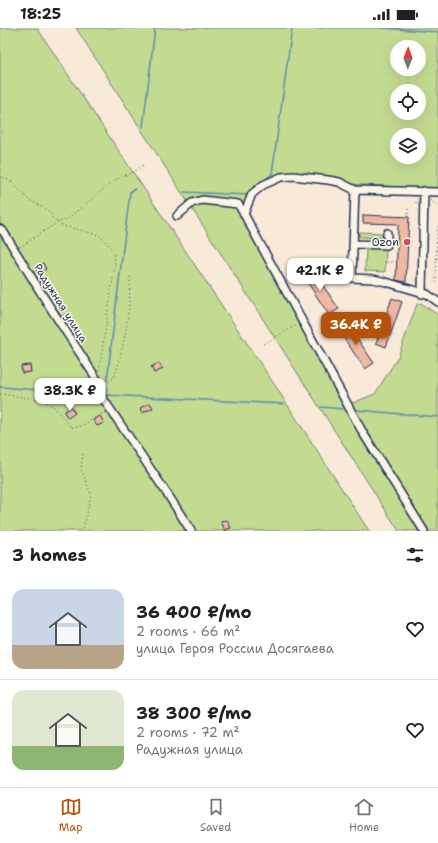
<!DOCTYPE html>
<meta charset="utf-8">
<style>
:root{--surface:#fff;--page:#f6f6f6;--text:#202124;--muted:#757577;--line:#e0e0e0;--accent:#b45309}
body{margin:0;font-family:"Shantell Sans",sans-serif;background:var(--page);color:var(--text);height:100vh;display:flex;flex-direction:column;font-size:15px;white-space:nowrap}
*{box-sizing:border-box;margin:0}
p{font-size:13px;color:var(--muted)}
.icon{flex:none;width:22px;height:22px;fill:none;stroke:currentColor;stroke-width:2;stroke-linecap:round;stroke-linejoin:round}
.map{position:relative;height:503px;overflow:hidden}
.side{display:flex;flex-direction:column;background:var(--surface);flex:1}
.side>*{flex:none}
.needle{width:26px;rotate:1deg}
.tools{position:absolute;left:390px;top:12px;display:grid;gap:8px}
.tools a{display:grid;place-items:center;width:36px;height:36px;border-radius:50%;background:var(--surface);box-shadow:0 4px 16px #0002;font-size:20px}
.price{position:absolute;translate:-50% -34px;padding:0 9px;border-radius:8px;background:#fff;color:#222;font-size:13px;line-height:26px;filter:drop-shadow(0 1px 2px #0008)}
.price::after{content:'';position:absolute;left:50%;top:24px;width:12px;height:9px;margin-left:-6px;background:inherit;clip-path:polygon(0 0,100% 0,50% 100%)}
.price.on{background:var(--accent);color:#fff}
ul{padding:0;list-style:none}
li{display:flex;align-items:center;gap:12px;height:100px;padding:0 12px}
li+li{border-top:1px solid var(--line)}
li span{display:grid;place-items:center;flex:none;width:112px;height:80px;border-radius:12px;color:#555}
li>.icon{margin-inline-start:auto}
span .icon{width:48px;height:48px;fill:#fffc;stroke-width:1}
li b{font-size:17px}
h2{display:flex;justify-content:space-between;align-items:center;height:48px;padding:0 12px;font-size:17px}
.status{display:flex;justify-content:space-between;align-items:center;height:28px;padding:0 20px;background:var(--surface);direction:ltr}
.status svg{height:11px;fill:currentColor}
.menu{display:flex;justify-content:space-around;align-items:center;height:56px;border-top:1px solid var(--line);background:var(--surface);font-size:11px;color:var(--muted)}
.menu a{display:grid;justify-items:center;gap:2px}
.menu .on{color:var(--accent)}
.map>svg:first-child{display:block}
</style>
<div class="status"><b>18:25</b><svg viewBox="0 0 49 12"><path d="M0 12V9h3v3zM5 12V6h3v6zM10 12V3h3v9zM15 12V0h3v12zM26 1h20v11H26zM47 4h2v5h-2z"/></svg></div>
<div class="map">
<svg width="438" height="503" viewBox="0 0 438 503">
<rect width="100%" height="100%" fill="#f9e9d8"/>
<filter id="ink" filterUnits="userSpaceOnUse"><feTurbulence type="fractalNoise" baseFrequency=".025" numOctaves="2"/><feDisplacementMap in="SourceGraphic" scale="8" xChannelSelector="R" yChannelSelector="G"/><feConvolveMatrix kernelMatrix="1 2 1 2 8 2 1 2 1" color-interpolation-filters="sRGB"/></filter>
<g filter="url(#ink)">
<path fill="#c3db91" stroke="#6f8578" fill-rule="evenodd" d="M0,0H37L274,356L369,503H0Z
M76,0H438V161L347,156L342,150L300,145H279V152C259,160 250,166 247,188L421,503H399ZM397,19H419V41H397ZM397,63H419V85H397ZM397,107H419V129H397Z
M359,204L382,205V210L359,209Z
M366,220L386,221L385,244L365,243Z
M421,275L438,287V503H427L350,376L375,366L398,329L417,276Z"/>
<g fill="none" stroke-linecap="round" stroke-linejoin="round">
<path stroke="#588dac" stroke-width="1.5" d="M382,0L438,4
M143,99L155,0
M262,154L272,146L292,0
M184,164L248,167L249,166
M107,352L129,172L130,164L135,161
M0,359L93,366
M106,359L105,367L284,376
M321,379L343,381
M356,382L438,389"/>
</g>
<path fill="#eeb8a2" stroke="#1b2f5e" d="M363,187L409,189L406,254L396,252L398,196L363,195Z
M43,235L46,241L39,246L35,240Z
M311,240L339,281L329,287L302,246Z
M392,270L402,274L386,319L376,315Z
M346,294L374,335L365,341L337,300Z
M159,335L163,341L154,345L151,339Z
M30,337L31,344L22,345L21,338Z
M150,375L153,380L142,385L140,380Z
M71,379L75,385L68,390L64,384Z
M100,388L104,395L97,398L93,392Z
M227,492L231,500L225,502L221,494Z"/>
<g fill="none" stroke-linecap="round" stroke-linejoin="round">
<defs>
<path id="minor" d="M355,162L352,250L373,251L386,254L427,266L438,274
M177,188L192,175L202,172L238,176L244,186
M0,201L3,203L46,273L98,353V363L170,470L191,503
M353,216L387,217V205
M422,266L424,163
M424,503L363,405L244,186L252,166L263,157L281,149L293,148L328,152L339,154L355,162L438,164"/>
</defs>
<use href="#minor" stroke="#1b2f5e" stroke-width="10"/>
<path stroke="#1b2f5e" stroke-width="1" stroke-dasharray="1 3" stroke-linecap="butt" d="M0,148L12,154L29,172L49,183L52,189L63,198L99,207L109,217L114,226L115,237L99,343
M430,172L438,178
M416,175V172H418
M408,186V181
M438,198L437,205L436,254L438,257
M20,219L58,194L66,192L110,156L122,148L130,146L144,137
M387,234H395
M263,316L297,297
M105,355L114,350C125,318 130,282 130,249
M0,366L44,372L54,379L70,398L74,400L81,398L105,384
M83,426L81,441L91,466L83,503"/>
<use href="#minor" stroke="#fcf5e5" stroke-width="7"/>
</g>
</g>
<circle fill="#d1495b" stroke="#fcf5e5" stroke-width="1.5" cx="407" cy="214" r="4"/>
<g text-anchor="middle" stroke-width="3" stroke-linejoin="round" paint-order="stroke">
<g font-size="11" fill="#1b2f5e" stroke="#fcf5e5" text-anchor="end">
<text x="399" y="218">Ozon</text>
</g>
<g font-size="11" fill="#1b2f5e" stroke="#fcf5e5">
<text transform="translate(61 275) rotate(58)" y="4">Радужная улица</text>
</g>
</g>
</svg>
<div class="tools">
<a><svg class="needle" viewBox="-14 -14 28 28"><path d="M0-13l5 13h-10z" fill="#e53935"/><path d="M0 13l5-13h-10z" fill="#757577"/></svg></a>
<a><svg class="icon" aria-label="locate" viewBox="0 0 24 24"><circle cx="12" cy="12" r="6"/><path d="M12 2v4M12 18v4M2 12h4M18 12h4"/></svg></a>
<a><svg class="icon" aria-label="layers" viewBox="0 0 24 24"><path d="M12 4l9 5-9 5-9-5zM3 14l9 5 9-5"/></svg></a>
</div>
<b class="price" style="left:320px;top:264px">42.1K ₽</b>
<b class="price on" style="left:356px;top:318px">36.4K ₽</b>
<b class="price" style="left:70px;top:384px">38.3K ₽</b>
</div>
<section class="side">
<h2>3 homes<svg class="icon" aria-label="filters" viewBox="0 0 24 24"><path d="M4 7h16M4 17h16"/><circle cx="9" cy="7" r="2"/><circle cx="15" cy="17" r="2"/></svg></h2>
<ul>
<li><span style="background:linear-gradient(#c9d6e8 70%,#b9a48a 0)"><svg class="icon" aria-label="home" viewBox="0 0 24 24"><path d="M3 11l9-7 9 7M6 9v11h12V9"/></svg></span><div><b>36 400 ₽/mo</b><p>2 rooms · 66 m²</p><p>улица Героя России Досягаева</p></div><svg class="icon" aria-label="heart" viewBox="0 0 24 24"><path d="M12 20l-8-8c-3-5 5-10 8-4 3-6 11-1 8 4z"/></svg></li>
<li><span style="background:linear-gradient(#dfe7d0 70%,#8fb573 0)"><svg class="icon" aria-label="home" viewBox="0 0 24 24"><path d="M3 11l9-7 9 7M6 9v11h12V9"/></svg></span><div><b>38 300 ₽/mo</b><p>2 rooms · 72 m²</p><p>Радужная улица</p></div><svg class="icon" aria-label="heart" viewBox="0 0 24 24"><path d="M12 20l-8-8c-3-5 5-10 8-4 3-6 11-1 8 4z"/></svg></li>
</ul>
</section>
<nav class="menu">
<a class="on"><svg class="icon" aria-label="map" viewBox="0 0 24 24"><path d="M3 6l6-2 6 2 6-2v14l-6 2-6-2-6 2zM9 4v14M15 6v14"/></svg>Map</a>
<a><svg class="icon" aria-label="saved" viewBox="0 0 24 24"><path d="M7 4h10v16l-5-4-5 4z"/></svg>Saved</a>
<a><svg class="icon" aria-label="home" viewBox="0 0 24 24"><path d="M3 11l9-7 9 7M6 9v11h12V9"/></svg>Home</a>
</nav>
